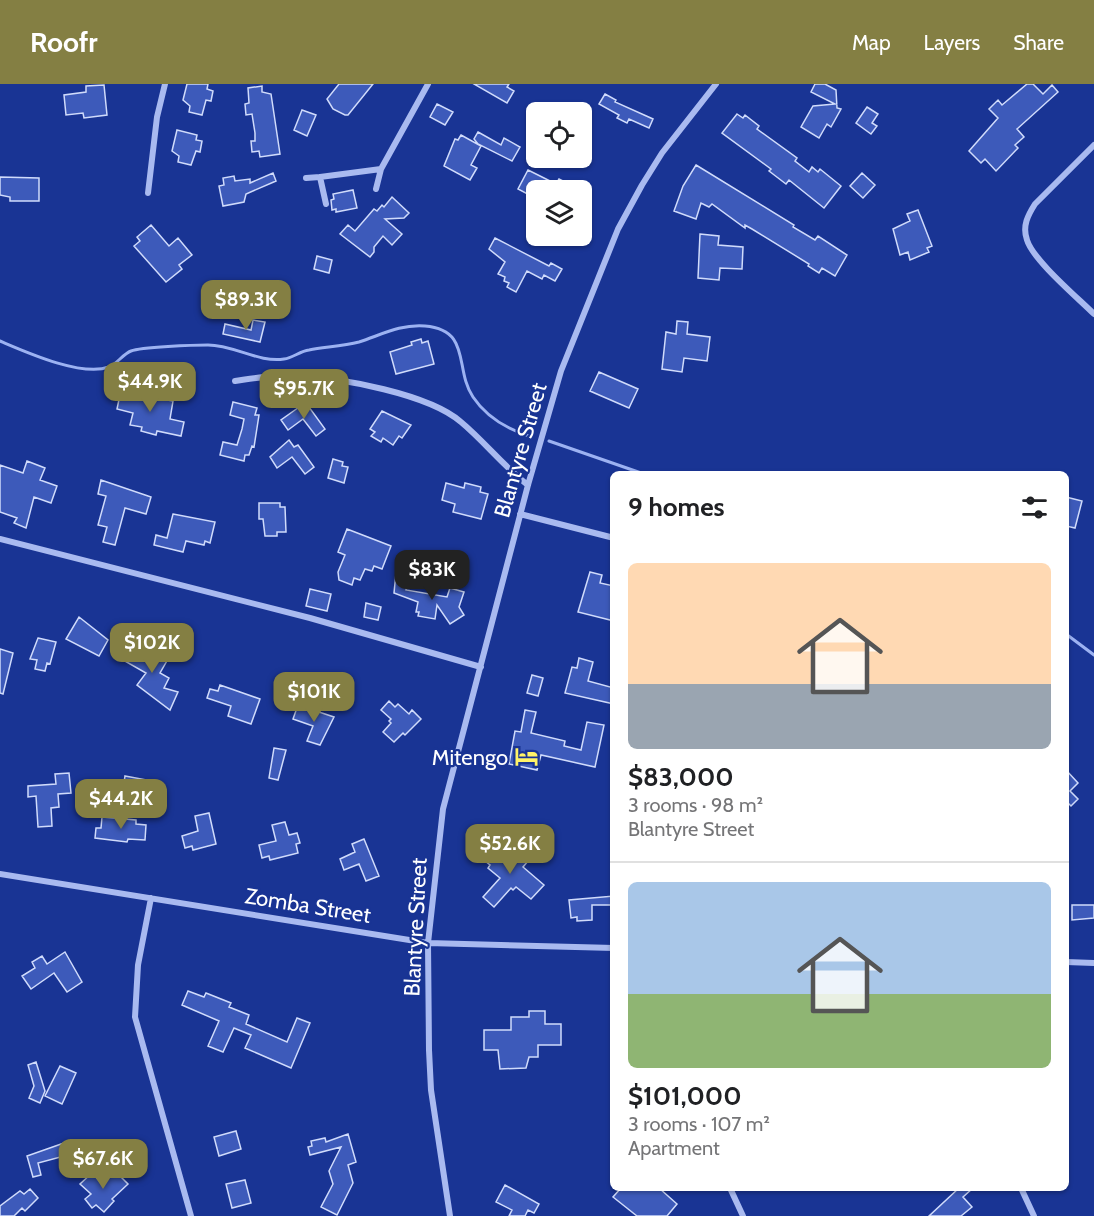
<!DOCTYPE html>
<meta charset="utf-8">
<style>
:root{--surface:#fff;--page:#f2f2f2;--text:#202124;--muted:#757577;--line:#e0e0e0;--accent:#847f43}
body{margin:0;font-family:Cabin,sans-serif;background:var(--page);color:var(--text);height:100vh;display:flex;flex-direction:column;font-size:22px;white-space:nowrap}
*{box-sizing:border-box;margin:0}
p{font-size:20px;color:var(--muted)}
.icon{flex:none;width:33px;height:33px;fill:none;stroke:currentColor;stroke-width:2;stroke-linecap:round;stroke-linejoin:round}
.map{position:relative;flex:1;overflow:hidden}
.panel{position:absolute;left:610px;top:387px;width:459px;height:720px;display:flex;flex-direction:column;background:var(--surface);border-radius:9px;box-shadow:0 2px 4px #0004}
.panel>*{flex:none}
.buttons{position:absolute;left:526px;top:18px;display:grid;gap:12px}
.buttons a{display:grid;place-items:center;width:66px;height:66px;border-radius:9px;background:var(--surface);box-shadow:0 2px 4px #0004;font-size:30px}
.price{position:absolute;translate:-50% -51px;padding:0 14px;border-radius:12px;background:var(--accent);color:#fff;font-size:20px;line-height:39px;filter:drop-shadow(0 2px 3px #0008)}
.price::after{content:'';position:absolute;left:50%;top:36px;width:18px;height:14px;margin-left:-9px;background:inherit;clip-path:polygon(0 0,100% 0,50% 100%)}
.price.on{background:#222;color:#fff}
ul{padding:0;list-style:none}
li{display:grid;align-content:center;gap:12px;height:318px;padding:0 18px}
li+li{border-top:2px solid var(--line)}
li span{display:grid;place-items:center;height:186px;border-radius:9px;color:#555}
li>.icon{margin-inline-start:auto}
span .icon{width:108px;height:108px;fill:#fffc;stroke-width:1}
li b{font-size:26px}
h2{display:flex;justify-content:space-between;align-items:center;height:72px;padding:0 18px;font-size:26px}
header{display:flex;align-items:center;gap:36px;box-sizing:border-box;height:84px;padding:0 30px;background:var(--accent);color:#fff}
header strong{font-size:28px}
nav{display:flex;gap:33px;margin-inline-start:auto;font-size:21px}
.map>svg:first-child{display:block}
</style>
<header>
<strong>Roofr</strong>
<nav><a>Map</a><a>Layers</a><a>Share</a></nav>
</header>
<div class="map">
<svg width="1094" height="1132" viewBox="0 0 1094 1132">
<rect width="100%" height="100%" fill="#193494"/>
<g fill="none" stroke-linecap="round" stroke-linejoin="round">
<path stroke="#9cb2f2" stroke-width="3" d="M0,257C26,268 81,293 109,283C117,280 123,270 131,267C141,263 194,261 208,261C234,261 259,279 284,275C293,274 300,267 309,266C326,263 343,262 359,258C381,251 400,240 425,242C472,246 454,285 473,313C487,334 509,346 532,353
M549,357L644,390
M1066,550L1094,571"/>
</g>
<path fill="#3d5aba" stroke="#d0dbfb" stroke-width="1.5" d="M187,0H208L207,5L213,7L211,17L206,16L202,31L189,28L190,22L183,16Z
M339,0H373L348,31H345L333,25L327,15Z
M474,0H509L507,3L514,7L507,19Z
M815,0H825L836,6L837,24L841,25L831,43L827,40L819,54L801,43L813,22L835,20L811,8Z
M1027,0H1033L1043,10L1052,1L1058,8L1017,45L1024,53L1015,61L1018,64L996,87L985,75L981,79L969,67L998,34L989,25L998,16L1002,21Z
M104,1L107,31L84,34L83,29L66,31L64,11L86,8V2Z
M262,2V8L271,10L280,70L260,73L259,67L252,68L251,57H255V49L252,30L246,31L245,20L249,19L248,4Z
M605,10L616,16L615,18L653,35L649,44L629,35L627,39L617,34L619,31L599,20Z
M437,20L453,28L445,41L430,33Z
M867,23L878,30L872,39L877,42L871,50L856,39Z
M302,26L316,31L307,52L294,46Z
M737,30L743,34L745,31L759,42L757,45L797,74L795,77L809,88L812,83L818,88L820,85L841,102L824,124L789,96L786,100L769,87L771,85L722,49Z
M177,46L197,51L196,56L202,57L200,68L196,67L191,81L178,78L179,72L172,67Z
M478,48L501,61L504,54L520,63L512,77L478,60L474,55Z
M461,51L481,62L471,81L477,84L470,96L444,82L455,55L458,56Z
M696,81L794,141L793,143L815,156L818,152L847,171L835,192L822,184L819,189L808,182L809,180L752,145L745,141V144L712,120L709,123L701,119L696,135L674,127L683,102Z
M528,86L556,100L559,95L581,106H537V115L518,105Z
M273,89L276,97L246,110L244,118L223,122L219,102L224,101L223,94L234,92L235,97L250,95V99Z
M862,89L875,101L863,114L850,102Z
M0,93L39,94V117H10V113L0,111Z
M353,106L357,124L336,128V125L332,126L331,116L334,115L333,110Z
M392,113L409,129L404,134L385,135L402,150L392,161L383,152L374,163V168L370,173L340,150L348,141L355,147L374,125L377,127L382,121L384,123Z
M918,126L932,162L927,164L929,168L910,176L908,168L900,171L893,145L910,137L907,130Z
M151,141L169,162L178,154L192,171L179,181L182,185L166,198L134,162L140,157L137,153Z
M700,150L719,152L718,161L743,163L742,185L720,184L719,196L698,194Z
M495,154L549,182L551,179L562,185L555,197L544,191L542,195L527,187L516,208L507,203L509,199L504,197L505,193L498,190L505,178L489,165Z
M317,172L332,176L329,189L314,185Z
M253,236L265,238L260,258L223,250L225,240L251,246Z
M677,237L688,238L687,250L710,253L707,277L684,274L682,288L662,285L666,248L676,250Z
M421,255L422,259L428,257L434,280L396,290L390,268L412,261L411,258Z
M599,288L638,305L629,324L590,307Z
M121,306L148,312V308L162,310L161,315L173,317L170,335L184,338L181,352L157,347L156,351L141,347L142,343L130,341L133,329L117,325Z
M233,318L257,324L255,331H259L254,363L252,362L249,371H245L244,377L220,371L223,358L237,361L242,345L244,335L230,331Z
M302,321L305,326L309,323L325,345L316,352L303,335L288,346L281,336Z
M382,327L411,341L402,354L399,352L393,361L383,354L381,358L371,352L375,348L370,345Z
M289,356L294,363L298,361L314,383L305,390L292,373L277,384L270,373Z
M333,375L343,378L342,382L348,383L344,399L328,394Z
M27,377L45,384L40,396L57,402L51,419L34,413L26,444L14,439L17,434L0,428V381L23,389Z
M101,396L151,413L146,430L125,424L115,461L103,458L107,443L98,441L106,412L98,410Z
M446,399L464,404L465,399L481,403L480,408L488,410L481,435L453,428L455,420L442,416Z
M1066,413L1082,417L1075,444L1066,442Z
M259,419H280V423H285L286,448H277V452H265L263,435H259Z
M173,430L215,438L210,459L205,457L204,461L186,457L183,468L154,461L156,451L167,454Z
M347,445L391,462L382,485L374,482L372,487L365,485L360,496L354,494L352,501L339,496L338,488L345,471L338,468Z
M406,471L419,473L417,487L404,486Z
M590,488L602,491L600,499L614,502V537L578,528Z
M396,489L408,491L406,506L447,513L450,504L464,508L459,523L464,531L450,540L437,521L435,535L418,532L419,528H416L418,518L394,509Z
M310,505L331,510L327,527L306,522Z
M366,519L381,523L378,536L364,533Z
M79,533L108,556L99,572L66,555Z
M38,554L56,558L50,580L47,579L45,587L35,585L37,576L30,575Z
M133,560L146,568L148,564L168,575L160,589L169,594L164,604L178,608L170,626L137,601L146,589L123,576Z
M0,565L13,569L3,610L0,609Z
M579,574L593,578L588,597L614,604V620L565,609L572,583L577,584Z
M532,591L543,594L538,612L527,609Z
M220,601L260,615L251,640L228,632L231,622L207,614L210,605L218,607Z
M389,617L395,623L398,620L409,630L412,626L421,635L405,651L403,649L394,658L383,648L391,639L389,637L391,635L381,626Z
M298,621L334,633L320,661L307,657L313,642L293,635Z
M525,626L536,628L531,649L565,657L564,662L581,666L587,638L604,641L595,683L541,671L537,686L509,680L515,647L521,648Z
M274,664L286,666L278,696L269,694Z
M1066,686L1078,699L1070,707L1078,715L1071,722L1066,717Z
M69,689L71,709L58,710L59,723L51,724L52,742L38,743L36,712L28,713V702L56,700L55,690Z
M125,692L147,696L145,708L123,705Z
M209,729L216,760L193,766L192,762L185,764L182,752L198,747L195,732Z
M102,733L136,736V740L146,741L145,756L128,755L127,758L95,754L96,744H101Z
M285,738L289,751L297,749L300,759L296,760L298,769L270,776L269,772L262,774L259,761L276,757L272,741Z
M364,755L379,792L366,797L359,780L344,786L340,775L355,768L352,760Z
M496,758L511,771L516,766L528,777L523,783L544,801L531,815L516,803L513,806L511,804L494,823L483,813L500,794L488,784L490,781L485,777L489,772L486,770Z
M614,812V821H592V836L577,837V833L571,834L569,816Z
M1072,821H1094V834L1072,836Z
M65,868L82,898L67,908L54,889L31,905L22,892L35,884L32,878L42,872L47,880Z
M188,907L204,913L206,909L231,919L229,923L249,931L246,940L287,958L297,934L310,939L291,984L245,964L251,951L234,944L223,968L208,962L219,937L182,921Z
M529,927H545V940H561V961H538V973H529L526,984L500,985L498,966H484V946H511V933H529Z
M36,978L45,1007L40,1019L29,1014L34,1002L28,981Z
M60,982L76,989L62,1020L45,1012Z
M236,1047L241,1065L219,1072L214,1053Z
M348,1050L356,1078L348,1081L353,1099L337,1131L321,1123L333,1100L329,1087L341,1063L310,1071L308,1063L312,1062L311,1057L325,1054L326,1058Z
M64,1059L68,1071L38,1079L41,1091L33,1093L27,1072Z
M115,1087L128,1100L112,1115L114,1117L104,1128L96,1121L92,1124L85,1115L91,1110L80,1100L92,1089L102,1100Z
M245,1096L251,1119L232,1124L226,1100Z
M505,1101L539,1120L534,1129L528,1126L525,1132H509L512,1126L496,1118Z
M621,1104H659L677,1120L667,1132H637L613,1113Z
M959,1104H973L963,1113L972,1123L961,1132H929Z
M30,1105L38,1114L25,1127L22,1124L14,1132H0V1122L20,1107L24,1110Z"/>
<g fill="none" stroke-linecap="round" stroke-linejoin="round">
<path stroke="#a9baf0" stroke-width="6" d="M1094,61L1035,120C1028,131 1022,142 1027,156C1033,176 1078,214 1094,230
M306,94L320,93
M376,105L381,85L428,0
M148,109L157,33L165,0
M326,120L320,93L381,85
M235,297C256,294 278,290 299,292C341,294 429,310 461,338C485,358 503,382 528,401
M520,430L614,454
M0,455L310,534L481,583
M0,790L428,859L614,864
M151,814L138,881L135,933L191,1132
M1066,878L1094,879
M730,1104L743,1132
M1021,1104L1034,1132
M450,1132L431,1006L429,966L428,859L443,725L528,401L561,287L618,145L642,101L662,69L716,0"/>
</g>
<defs>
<symbol id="hotel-bare" viewBox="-9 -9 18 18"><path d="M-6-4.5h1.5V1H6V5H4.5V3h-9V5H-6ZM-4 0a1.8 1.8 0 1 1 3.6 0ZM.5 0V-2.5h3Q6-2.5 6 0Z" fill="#fff368" stroke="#193494" stroke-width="2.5" paint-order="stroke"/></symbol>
</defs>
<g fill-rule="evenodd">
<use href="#hotel-bare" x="510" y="656" width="33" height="33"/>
</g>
<g text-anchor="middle" stroke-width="4.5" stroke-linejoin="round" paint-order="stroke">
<g font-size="22" fill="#fff" stroke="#193494">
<text transform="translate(520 366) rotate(-74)" y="8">Blantyre Street</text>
<text transform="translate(308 821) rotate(9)" y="8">Zomba Street</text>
<text transform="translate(415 843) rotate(-87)" y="8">Blantyre Street</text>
</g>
<g font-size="22" fill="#fff" stroke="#193494" text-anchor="end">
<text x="508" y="681">Mitengo</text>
</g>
</g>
</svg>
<div class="buttons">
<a><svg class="icon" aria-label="locate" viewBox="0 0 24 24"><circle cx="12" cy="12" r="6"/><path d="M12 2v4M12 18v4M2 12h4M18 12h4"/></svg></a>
<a><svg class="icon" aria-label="layers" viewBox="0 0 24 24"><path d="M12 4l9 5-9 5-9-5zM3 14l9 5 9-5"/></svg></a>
</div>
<b class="price" style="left:246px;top:247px">$89.3K</b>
<b class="price" style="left:150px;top:329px">$44.9K</b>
<b class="price" style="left:304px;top:336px">$95.7K</b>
<b class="price on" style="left:432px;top:517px">$83K</b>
<b class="price" style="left:152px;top:590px">$102K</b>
<b class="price" style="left:314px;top:639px">$101K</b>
<b class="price" style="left:121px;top:746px">$44.2K</b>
<b class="price" style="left:510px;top:791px">$52.6K</b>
<b class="price" style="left:103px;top:1106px">$67.6K</b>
<section class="panel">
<h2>9 homes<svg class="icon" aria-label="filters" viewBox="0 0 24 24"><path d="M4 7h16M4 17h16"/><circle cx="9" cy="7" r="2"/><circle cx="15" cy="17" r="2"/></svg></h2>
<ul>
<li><span style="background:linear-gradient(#ffd9b3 65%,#9aa5b1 0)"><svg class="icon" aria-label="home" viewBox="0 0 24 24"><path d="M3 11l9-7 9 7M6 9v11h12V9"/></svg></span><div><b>$83,000</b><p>3 rooms · 98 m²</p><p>Blantyre Street</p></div></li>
<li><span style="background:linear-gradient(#a9c7e8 60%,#8fb573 0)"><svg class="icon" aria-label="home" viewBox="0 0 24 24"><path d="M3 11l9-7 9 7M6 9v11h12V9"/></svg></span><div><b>$101,000</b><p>3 rooms · 107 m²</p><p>Apartment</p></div></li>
</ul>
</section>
</div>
